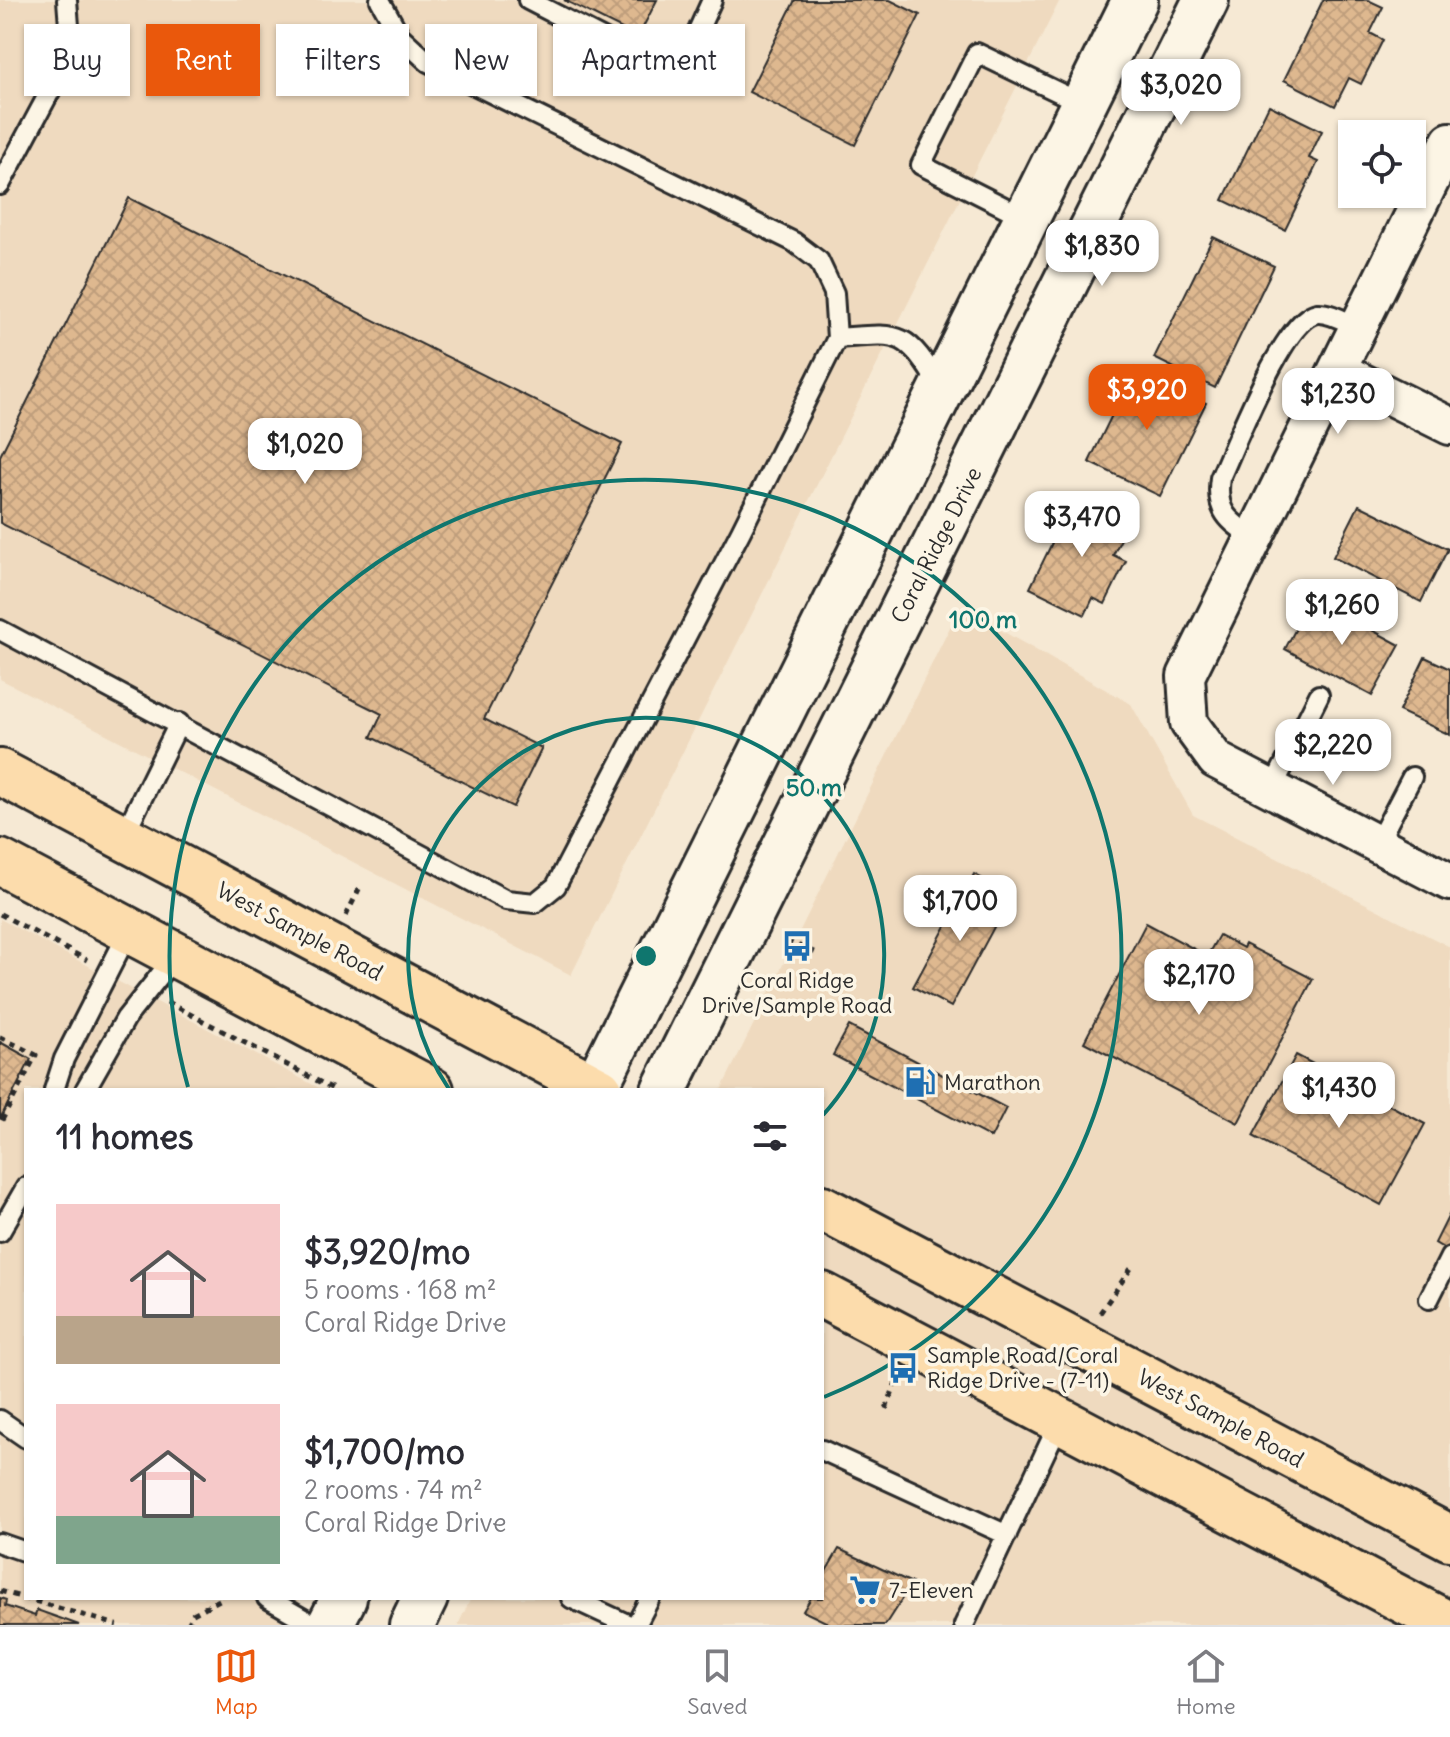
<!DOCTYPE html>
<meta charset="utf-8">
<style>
:root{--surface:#fff;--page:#f7f7f7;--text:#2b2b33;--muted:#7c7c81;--line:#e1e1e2;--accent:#ea580c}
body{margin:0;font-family:Delius,sans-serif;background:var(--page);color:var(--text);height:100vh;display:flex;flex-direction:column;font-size:30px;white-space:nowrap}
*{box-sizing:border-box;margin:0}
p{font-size:26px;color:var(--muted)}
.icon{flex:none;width:44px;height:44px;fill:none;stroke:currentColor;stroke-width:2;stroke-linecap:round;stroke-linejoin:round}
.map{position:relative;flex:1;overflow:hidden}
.details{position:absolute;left:24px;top:1088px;width:800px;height:512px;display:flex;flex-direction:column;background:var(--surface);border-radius:0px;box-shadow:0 2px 6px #0004}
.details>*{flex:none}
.hud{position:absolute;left:24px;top:24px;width:800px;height:72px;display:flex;gap:16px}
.fabs{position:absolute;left:1338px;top:120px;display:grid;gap:16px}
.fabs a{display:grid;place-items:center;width:88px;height:88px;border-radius:0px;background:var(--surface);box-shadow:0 2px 6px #0004;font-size:40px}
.price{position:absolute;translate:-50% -68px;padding:0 18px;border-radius:16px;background:#fff;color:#222;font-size:26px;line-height:52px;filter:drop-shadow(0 2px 4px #0008)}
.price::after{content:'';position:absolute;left:50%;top:48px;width:24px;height:18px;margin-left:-12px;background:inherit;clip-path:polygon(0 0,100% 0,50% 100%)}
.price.on{background:var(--accent);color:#fff}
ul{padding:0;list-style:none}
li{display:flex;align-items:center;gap:24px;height:200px;padding:0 32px}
li span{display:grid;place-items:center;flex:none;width:224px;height:160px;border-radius:0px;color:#555}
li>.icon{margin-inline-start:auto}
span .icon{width:96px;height:96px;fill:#fffc;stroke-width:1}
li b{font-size:34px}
h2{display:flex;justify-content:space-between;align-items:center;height:96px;padding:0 32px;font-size:34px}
.chip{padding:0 28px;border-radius:0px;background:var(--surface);box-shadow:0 2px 6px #0004;font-size:28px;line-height:72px}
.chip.on{background:var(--accent);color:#fff}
.tab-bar{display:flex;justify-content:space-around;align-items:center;height:112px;border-top:2px solid var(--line);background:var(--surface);font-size:22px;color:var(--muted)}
.tab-bar a{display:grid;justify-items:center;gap:4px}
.tab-bar .on{color:var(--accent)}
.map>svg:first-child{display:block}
</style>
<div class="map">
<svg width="1450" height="1625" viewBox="0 0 1450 1625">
<defs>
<pattern id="building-cross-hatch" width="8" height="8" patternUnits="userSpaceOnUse" patternTransform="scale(2)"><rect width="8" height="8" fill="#deb88f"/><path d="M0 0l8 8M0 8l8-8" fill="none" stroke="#bf9e7c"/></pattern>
</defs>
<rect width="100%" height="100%" fill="#f6e9d4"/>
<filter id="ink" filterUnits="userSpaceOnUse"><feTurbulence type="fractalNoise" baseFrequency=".0125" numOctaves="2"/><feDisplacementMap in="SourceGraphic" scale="16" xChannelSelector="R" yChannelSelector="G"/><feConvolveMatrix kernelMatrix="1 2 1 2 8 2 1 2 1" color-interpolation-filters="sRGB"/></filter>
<g filter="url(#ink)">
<path fill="#efdabf" d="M0,0H1060L571,975L0,679Z
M960,607L1131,704L1193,815L1450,947V1625H458L471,1598H822V1090H721Z
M0,919L323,1090H26V1598H301L289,1625H0Z"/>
<path fill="url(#building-cross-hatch)" stroke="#2b2b2b" stroke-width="2" d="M564,0H657L638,37Z
M795,0H890L920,15L855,145L749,92Z
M1323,0H1368L1383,7L1370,33L1383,40L1361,84L1349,78L1335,106L1284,80Z
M1269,105L1322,131L1309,158L1318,162L1285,230L1223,200Z
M129,198L622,444L484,719L542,748L513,807L371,737L382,714L0,523V456Z
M1213,237L1274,266L1215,388L1154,358Z
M1135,368L1206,403L1160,496L1089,462Z
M1074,498L1128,525L1113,555L1126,561L1105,604L1093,598L1085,615L1030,588Z
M1359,505L1448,549L1421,602L1333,557Z
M1312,598L1400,645L1372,696L1285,649Z
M1425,657L1450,669V735L1399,711Z
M974,874L999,888L988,909L1000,916L951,1007L913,987Z
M1146,923L1207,956L1219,935L1243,948L1245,944L1313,979L1238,1123L1084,1042Z
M849,1026L1006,1108L991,1138L833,1055Z
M0,1042L31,1059L0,1119Z
M1296,1055L1425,1124L1381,1205L1253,1136Z
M1450,1213V1252L1435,1243Z
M839,1549L912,1583L885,1625H832L803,1611L811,1598H822V1578Z
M0,1598L6,1600L5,1606L35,1616L37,1610L79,1625H0Z"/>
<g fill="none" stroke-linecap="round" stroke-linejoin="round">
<defs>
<path id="lane" d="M528,0L677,77L712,0
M0,185L71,52L67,0
M1026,218L921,165L977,53L1083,104
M837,338C901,333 905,329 940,387
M1254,538C1228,521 1215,511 1220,478C1235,446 1284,318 1317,313C1330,312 1346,322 1359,327
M0,630L506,900L535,903L556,886L741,531L837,338L834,293L819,261L794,242L428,62L400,36L380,0
M1272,789L1319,695
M123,837L179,723
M1377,844L1412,777
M54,1090L64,1059L129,931
M85,1090L126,1018L176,955
M0,1232L26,1187
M1429,1299L1450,1257
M0,1420L26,1438
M822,1450L1007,1535
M0,1543L26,1552
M267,1598L314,1625
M571,1598L629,1625
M636,1625L650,1598
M964,1625L1060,1421"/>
<path id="street" d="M1450,141L1186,676L1189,723L1216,760L1450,882
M1337,370L1450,426"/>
<path id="secondary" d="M594,1090L1135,0
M664,1090L1206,0
M330,1625L344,1598
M412,1625L425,1598"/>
<path id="primary" d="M0,772L600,1090
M0,862L431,1090
M822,1208L1450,1538
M822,1295L1450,1625"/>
</defs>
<use href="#lane" stroke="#2b2b2b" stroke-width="24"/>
<use href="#street" stroke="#2b2b2b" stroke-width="42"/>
<use href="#secondary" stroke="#2b2b2b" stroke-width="50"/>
<use href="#primary" stroke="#2b2b2b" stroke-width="50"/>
<path stroke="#2b2b2b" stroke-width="5" stroke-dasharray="6 6" stroke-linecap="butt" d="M0,914L87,960
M346,916L361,885
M787,941L816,953
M167,1002L335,1090
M0,1037L36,1055L0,1124
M1100,1313L1132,1267
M886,1409L898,1377
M0,1591L117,1625
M188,1625L193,1614L223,1598"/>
<use href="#lane" stroke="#fcf5e5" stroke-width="18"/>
<use href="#street" stroke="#fcf5e5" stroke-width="36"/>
<use href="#secondary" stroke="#fcf5e5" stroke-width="44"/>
<use href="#primary" stroke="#fcdcac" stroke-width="44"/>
</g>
</g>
<g fill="none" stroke="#0f766e" stroke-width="4">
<path d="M449 1089A238 238 0 1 1 823 1115"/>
<path d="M188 1087A476 476 0 1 1 824 1397"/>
</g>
<defs>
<symbol id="bus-bare" viewBox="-9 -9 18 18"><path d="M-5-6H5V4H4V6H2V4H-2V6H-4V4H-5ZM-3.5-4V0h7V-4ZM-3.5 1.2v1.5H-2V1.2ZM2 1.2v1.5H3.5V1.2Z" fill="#1f6fb2" stroke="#fcf5e5" stroke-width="2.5" paint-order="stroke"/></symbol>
<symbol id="fuel-bare" viewBox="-9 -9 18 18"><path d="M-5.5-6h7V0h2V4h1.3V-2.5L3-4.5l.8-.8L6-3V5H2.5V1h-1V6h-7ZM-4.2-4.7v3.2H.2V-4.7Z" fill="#1f6fb2" stroke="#fcf5e5" stroke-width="2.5" paint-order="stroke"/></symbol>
<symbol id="supermarket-bare" viewBox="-9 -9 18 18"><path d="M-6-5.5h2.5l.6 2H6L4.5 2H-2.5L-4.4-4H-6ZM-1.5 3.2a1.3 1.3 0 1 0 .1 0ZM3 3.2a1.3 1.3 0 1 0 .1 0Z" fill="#1f6fb2" stroke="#fcf5e5" stroke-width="2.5" paint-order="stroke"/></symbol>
</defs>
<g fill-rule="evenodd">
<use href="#bus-bare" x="775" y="924" width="44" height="44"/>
<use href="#fuel-bare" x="898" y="1060" width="44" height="44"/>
<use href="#bus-bare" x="881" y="1346" width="44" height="44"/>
<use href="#supermarket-bare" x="843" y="1568" width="44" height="44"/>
</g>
<g text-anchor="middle" stroke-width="7" stroke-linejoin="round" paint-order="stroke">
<g font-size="22" fill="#2b2b2b" stroke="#fcf5e5">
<text transform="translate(936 545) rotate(-63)" y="8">Coral Ridge Drive</text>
<text transform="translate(300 931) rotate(28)" y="8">West Sample Road</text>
<text transform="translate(1221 1418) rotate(28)" y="8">West Sample Road</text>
</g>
<g font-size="22" fill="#2b2b2b" stroke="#fcf5e5" text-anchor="start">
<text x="797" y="988" text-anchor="middle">Coral Ridge<tspan x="797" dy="25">Drive/Sample Road</tspan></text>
<text x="944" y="1090">Marathon</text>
<text x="927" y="1363">Sample Road/Coral<tspan x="927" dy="25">Ridge Drive - (7-11)</tspan></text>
<text x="889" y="1598">7-Eleven</text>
</g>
</g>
<circle cx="646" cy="956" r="12" fill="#0f766e" stroke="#fcf5e5" stroke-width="4"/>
<g font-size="24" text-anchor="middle" font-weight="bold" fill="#0f766e" stroke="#fcf5e5" stroke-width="7" stroke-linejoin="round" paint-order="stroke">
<text x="983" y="628">100 m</text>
<text x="814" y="796">50 m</text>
</g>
</svg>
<div class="fabs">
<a><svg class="icon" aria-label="locate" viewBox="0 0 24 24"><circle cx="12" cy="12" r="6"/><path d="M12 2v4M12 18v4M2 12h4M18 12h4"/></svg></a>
</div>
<b class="price" style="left:1181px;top:127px">$3,020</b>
<b class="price" style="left:1102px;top:288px">$1,830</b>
<b class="price on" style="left:1147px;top:432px">$3,920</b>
<b class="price" style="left:1338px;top:436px">$1,230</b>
<b class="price" style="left:305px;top:486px">$1,020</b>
<b class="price" style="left:1082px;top:559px">$3,470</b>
<b class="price" style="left:1342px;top:647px">$1,260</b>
<b class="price" style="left:1333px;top:787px">$2,220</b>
<b class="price" style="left:960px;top:943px">$1,700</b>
<b class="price" style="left:1199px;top:1017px">$2,170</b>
<b class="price" style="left:1339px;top:1130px">$1,430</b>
<div class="hud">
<a class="chip">Buy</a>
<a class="chip on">Rent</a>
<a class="chip">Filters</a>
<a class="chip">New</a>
<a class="chip">Apartment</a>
</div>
<section class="details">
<h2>11 homes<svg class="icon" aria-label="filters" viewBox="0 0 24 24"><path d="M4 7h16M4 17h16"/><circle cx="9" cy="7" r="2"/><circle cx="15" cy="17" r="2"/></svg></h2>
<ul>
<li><span style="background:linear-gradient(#f6c9c9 70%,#b9a48a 0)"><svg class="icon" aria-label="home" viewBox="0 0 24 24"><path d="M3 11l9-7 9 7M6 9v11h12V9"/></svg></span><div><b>$3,920/mo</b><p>5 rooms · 168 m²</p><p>Coral Ridge Drive</p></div></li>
<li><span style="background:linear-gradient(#f6c9c9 70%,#7fa58c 0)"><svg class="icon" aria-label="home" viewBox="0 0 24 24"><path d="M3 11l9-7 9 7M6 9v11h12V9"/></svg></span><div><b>$1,700/mo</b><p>2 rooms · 74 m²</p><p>Coral Ridge Drive</p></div></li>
</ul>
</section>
</div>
<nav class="tab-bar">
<a class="on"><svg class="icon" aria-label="map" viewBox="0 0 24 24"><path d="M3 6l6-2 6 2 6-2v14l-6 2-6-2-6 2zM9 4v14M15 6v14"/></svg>Map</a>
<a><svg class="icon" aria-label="saved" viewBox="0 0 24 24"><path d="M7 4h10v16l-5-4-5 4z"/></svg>Saved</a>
<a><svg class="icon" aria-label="home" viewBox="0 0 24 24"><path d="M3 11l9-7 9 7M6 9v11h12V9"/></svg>Home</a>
</nav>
